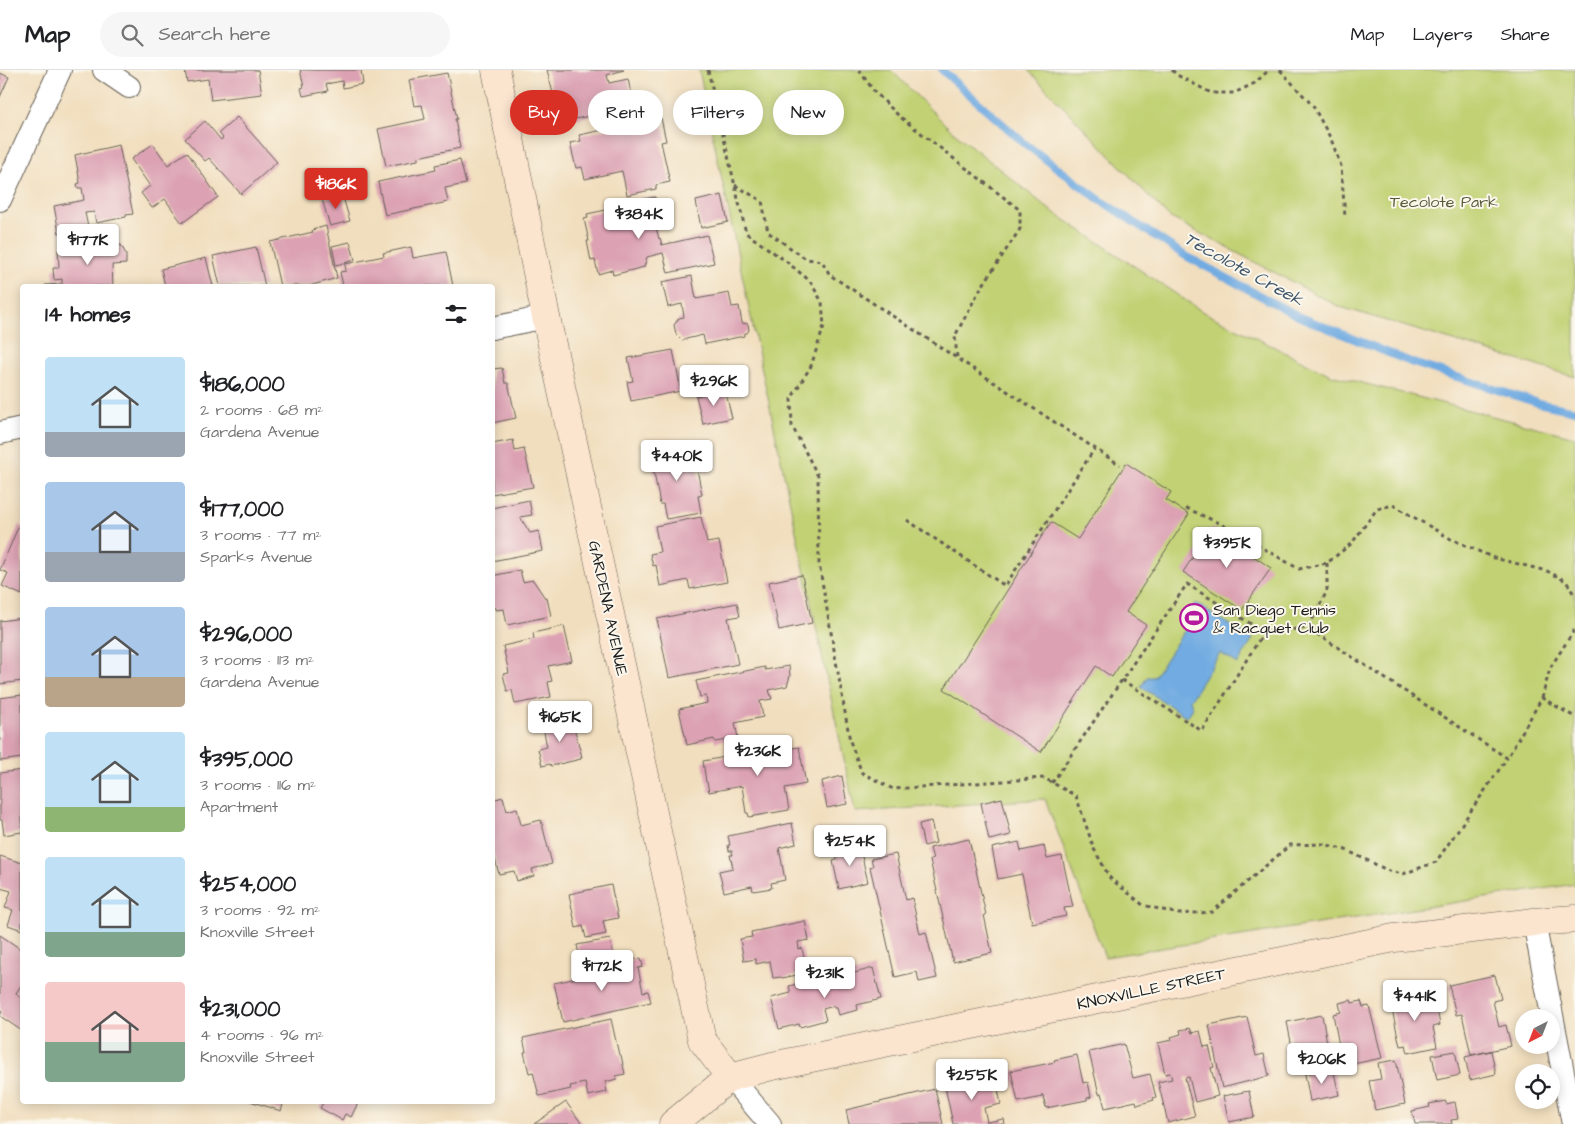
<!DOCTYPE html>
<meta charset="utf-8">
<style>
:root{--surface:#fff;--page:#f6f6f6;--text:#202124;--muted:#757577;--line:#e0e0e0;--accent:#d93025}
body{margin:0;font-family:"Architects Daughter",sans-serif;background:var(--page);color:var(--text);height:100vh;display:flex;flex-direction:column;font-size:19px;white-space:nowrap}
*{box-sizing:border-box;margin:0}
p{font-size:16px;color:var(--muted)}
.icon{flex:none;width:28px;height:28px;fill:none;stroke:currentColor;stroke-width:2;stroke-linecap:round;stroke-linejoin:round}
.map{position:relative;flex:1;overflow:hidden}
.side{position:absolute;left:20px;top:214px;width:475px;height:820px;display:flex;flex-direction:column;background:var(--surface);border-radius:5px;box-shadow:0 2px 12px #0003}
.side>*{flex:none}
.guide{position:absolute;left:510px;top:20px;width:475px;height:45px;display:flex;gap:10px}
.needle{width:32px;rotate:222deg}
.fabs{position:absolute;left:1515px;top:939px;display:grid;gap:10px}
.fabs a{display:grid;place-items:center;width:45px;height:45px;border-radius:50%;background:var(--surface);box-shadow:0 2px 12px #0003;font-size:25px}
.price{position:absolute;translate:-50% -42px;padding:0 11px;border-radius:5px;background:#fff;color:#222;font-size:16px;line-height:32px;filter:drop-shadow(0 1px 2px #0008)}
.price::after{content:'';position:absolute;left:50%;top:30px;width:15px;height:11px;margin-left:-8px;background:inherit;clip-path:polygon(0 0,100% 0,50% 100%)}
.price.selected{background:var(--accent);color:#fff}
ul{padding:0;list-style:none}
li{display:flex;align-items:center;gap:15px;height:125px;padding:0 25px}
li span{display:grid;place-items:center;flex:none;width:140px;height:100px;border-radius:5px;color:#555}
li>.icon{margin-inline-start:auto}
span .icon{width:60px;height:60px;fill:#fffc;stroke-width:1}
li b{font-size:21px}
h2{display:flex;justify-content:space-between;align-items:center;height:60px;padding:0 25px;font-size:21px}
.tag{padding:0 18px;border-radius:22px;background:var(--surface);box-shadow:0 2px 12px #0003;font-size:18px;line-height:45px}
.tag.selected{background:var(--accent);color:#fff}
header{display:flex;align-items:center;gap:30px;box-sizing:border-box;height:70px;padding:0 25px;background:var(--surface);border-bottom:1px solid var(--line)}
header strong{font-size:24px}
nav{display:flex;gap:28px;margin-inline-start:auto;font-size:18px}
.search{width:350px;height:45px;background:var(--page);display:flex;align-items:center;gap:12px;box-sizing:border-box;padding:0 18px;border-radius:28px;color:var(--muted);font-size:19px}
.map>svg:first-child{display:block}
</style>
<header>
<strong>Map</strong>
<div class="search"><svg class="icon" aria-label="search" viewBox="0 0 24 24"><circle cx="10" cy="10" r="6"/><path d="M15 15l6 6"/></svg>Search here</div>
<nav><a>Map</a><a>Layers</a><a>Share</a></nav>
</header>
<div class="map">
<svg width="1575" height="1054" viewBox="0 0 1575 1054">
<rect width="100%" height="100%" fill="#fbf7ec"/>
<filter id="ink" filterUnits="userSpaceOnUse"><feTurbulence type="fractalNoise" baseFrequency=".02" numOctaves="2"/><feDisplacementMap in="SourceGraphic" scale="10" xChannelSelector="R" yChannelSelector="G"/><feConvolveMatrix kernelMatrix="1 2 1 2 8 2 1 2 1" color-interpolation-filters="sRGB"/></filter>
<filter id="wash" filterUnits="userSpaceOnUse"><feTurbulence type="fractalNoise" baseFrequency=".0096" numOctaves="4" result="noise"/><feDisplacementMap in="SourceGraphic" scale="20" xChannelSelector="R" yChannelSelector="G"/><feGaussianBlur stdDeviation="1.12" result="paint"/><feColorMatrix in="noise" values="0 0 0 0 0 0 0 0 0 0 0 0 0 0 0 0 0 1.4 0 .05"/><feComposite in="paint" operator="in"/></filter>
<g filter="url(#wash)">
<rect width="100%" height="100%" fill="#f1debe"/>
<path fill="#c1d173" stroke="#6e7648" d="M699,0H891L950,59L1050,140L1203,242L1331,305L1575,367V814L1105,887L1045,729L855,742Z
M1028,0H1575V307L1340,237L1169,147Z"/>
<path fill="#71abe1" stroke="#46647e" d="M1195,533L1253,569L1238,594L1220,583L1190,630L1193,638L1187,647L1141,617L1147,607H1154L1187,557L1184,550Z"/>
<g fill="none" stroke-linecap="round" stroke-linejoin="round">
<path stroke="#71abe1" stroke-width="8" d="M942,0L1024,73L1100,130L1184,185L1298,246L1413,293L1538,333L1575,341"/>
</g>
<g id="blocks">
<path fill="#dca2b4" d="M185,0H258L262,24L211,30L208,9L187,12Z
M300,0H361L363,14L343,18L342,11L326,14L328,21L303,26L301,18L304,17Z
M547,0H624L607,5L609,13L628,9L634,37L570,50L569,45L565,46L562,28L558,29V26L554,27Z
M0,3L9,7L0,27Z
M447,3L457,49H455L460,78L418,87V90L386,96L378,59L425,49L422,35L414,36L409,10Z
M237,47L277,92L241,124L209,88L205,91L185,69L205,51L221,70L223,68L219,63Z
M661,48L666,71L661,72L670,112L656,115V119L627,125L622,101L585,109L582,97L576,98L570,73L581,71L579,65Z
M153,74L168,95L187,82L218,127L182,153L165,129L152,138L141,123L150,116L131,89Z
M119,75L133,144L126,145V147L96,153L94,142L85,143L88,157L59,163L54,136L84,130L82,118H78L77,114L80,113L75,85Z
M460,90L466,114L445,118L448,132L385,145L378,112L436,100L435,95Z
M358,104L361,116L337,123L333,110Z
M342,124L350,151L330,156L322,129Z
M722,125L728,152L701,158L696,131Z
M655,127L656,132L663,131L667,150L655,153L659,169L660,168L662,175L707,165L714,193L668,203L663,183L647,187L644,197L613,205L612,200L598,204L595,190L591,191L587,171H589L584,149L588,148L587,144L644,132L643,129Z
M326,156L337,208L309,216H280L270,172L313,162L312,160Z
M350,172L355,190L336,195L332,176Z
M121,175L126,184V194L112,195L113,216H45V215L62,214V209L54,210L53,198H59L58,180Z
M256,177L265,216H220L213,186Z
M411,177L413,188L446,182L453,216H343L340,202L346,201L345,194L384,186L383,183Z
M206,188L213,216H165L161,199Z
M692,206L696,229L729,223L732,237L739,236L742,253L748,254L749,260L747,263L744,264V266L705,274L703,265L682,270L676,264L674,255L679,248L684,247L682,234L668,237L662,212Z
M673,280L681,321L631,331L627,312L633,311L628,288Z
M502,298L505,313H508L516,348L492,353V299Z
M725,320L732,348L703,354L696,326Z
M513,370L515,381L524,379L533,417L492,424V374Z
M672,376L673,382L693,378L702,425L698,426L701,443L666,449L663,434H660L651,387L659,385L658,379Z
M1126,393L1171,422L1166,430L1189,444L1126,542L1146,555L1112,607L1096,596L1041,682L944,619L1051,452L1078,469Z
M529,430L532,445L520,447L530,463L539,461L543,481L492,491V438Z
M701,447L707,473L719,471L727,512L690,519L688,510L660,516L656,495L653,496L650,484L660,482L655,456Z
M19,455L22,457V525L2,516L8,503L0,500Z
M1212,458L1271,498L1242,540L1183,502Z
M520,500L523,512L533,510L545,528H547L551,546L507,555L504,539L496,540V538H492V506Z
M802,505L812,553L779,560L769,512Z
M737,533L740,546L728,548L738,594L669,608L657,549Z
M22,548V611L0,614V551Z
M564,556L572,591L548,596L552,611L548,612L551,627L515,634L512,620L507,621L503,604L509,603L503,576L534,569L533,563Z
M789,596L790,606L787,616L769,620L772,629L760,631L763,647L735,653L738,668L715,672L714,669L687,675L679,639L707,633L706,626L700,627L696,611L765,597V600Z
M22,625V688L0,691V628Z
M571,646L582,687H580L581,689L551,696L550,694L542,696L538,679L547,677L542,652Z
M760,675L762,683L799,677L806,714L785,718L789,740L749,747L748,743H746L742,716L709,722L707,712H706L703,691L737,685L736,679Z
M22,700V762L4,765L2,750H0V703Z
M842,706L847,734L827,738L822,711Z
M503,727L507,741L517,738L521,755L541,750L552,794L532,799L534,806L517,811L514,801L499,804L492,778V730Z
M1002,728L1011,765L989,770L981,733Z
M931,751L936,773L924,776L919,754Z
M792,753L796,774L779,778L785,810L771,813L772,818L753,821L752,816L724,822L719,801L733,798L730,785H733L732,781H729L728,775H730L728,766Z
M969,769L986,845H984L992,883L953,892L930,790L933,789L930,778Z
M1019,772L1021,781L1044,776L1047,789L1062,786L1073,837L1064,838L1066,846L1032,853L1022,804L998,809L992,778Z
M859,774L868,812L839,819L833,791L837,790L835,780Z
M896,784L906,830L912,828L920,864L926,862L937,908L919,912L917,902L895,907L870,797L873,796L871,789Z
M0,786L22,793V860L8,855L13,840L5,838L11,821L0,818Z
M611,815L618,848L603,851L606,864L586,868L583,856L576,858L569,824Z
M805,851L809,870L798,872L799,879L802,878L807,903L782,908L781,907L773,908L770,891L756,894V889L744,891L740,869L752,867L751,862Z
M0,865L22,880V914L16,923L22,930V961L0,946L2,941L0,940Z
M610,869L615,896L583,902L577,875Z
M641,888L643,897L638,898L643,922L648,921L651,932L563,952L554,913L601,903L602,905L618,901L616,893Z
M873,898L881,929L857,935L858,940L838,945L836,938H834V936L823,939L826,950L800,957L799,954L779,959L771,928L791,923L789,916L809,911L810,915Z
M1495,905L1501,929L1493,931L1499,957L1506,955L1511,976L1471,985L1462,944L1456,945L1449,915Z
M1408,922L1410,930L1415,929L1416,931L1426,929L1428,936L1436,934L1440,955L1433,957L1437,977L1408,983L1406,975L1400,976L1389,926Z
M1351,930L1352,933L1361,931L1363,937L1369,936L1382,988L1343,996L1333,944L1341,942L1339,933Z
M1322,945L1327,973L1312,976L1314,988L1295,992L1287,952Z
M1247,947L1256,986L1264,984L1269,1006L1222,1018L1209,955Z
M611,949L619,985H621L625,1004L616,1006L617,1009L605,1012L607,1022L588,1026L585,1013L570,1016L571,1019L539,1026L533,1002L529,1003L524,982H526L523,968Z
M1190,958L1192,963L1200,961L1204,977L1209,976L1214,997L1211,998L1218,1026L1195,1032L1189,1007L1185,1008L1195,1046L1168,1053L1158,1012L1172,1009L1170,1003L1165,1004L1158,973L1172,970L1171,967L1181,964L1180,960Z
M1124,974L1133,1008L1150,1004L1156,1027L1153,1028L1154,1030L1137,1035L1136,1031L1105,1038L1101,1023L1099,1024L1089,982Z
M1455,981L1460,1005L1437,1010L1432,985Z
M1491,981L1496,1004L1470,1010L1465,987Z
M1077,985L1083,1013L1088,1012L1091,1027L1087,1028V1030L1046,1038L1043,1025H1041L1042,1027L1018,1032L1011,1001L1055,992L1054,990Z
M1396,990L1405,1034L1375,1040L1369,1011L1381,1009L1378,993Z
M1333,998L1339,1025L1310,1031L1305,1004Z
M968,1007L970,1015L996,1010L1001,1034L984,1038L987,1052L1004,1049L1005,1054H953L944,1012Z
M935,1019L943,1054H849L846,1040Z
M1249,1021L1254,1047L1229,1052L1223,1026Z
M250,1031H284L281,1041Z
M324,1031H359L351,1047L345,1044L342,1050L320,1038Z
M1446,1031V1034L1455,1032L1458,1049L1451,1050L1452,1054H1415L1412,1041L1430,1037L1429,1034Z
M566,1032L582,1054H534Z"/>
</g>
</g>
<g filter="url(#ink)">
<use href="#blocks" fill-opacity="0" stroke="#676055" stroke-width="1"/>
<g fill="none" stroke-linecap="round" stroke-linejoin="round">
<defs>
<path id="street" d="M104,0L129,17
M0,130L60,0
M492,258L546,247
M0,363L22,358
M1534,852L1573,1054
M730,1007L770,1054"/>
<path id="secondary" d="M496,0L546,247L702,970L730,1007
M673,1054L730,1007L772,996L1394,868L1534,852L1575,849"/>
</defs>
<use href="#street" stroke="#676055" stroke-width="24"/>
<use href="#secondary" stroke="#676055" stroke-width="29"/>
<path stroke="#676055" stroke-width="3" stroke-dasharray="4 4" stroke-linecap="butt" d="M708,0L746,163L787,192L810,211L822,232L824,256L811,296L791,329L792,356L818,406L819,494L850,671L862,703L893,719L1044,708L1076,726L1094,779L1110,808L1143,835L1179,844L1212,842L1290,775L1324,774L1346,780L1389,801L1403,804L1436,792L1507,688
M859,0L874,21L899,46L1020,140V159L979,221L955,266L957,288
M1172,0L1177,5L1211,23H1234L1255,13L1269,0
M1280,0L1313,36L1331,69L1341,96L1345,147
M735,115L762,131L768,162L806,189L822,191L830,205L1120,395
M1186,438L1221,454L1299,499L1327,493L1352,473L1377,439L1393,435L1451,469L1494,488L1547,501L1566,511L1575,526
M907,450L1005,516L1095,378
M1327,493V521L1308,558L1507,688L1542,628L1575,647
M1122,610L1202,661L1264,562
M1542,628L1550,598L1575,559
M1052,713L1187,514L1264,562L1308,558"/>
<use href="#street" stroke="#fff" stroke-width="22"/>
<use href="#secondary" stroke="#fce5cf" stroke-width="28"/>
</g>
</g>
<defs>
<symbol id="stadium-ring" viewBox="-11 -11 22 22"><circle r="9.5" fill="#fbf7ec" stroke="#b5179e" stroke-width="1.5"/><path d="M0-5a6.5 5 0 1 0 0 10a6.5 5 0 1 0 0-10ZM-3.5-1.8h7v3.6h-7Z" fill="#b5179e"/></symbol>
</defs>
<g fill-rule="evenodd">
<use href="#stadium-ring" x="1178" y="532" width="32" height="32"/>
</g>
<g text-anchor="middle" stroke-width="4" stroke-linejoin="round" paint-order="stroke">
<g font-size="16" fill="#565b3a" stroke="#fbf7ec">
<text x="1444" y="137">Tecolote Park</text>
</g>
<g font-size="16" fill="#1c1c1c" stroke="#fbf7ec">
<text transform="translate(609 538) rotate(78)" y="6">GARDENA AVENUE</text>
<text transform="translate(1151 918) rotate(-12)" y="6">KNOXVILLE STREET</text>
</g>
<g font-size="16" fill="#1c1c1c" stroke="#fbf7ec" text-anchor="start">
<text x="1213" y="545">San Diego Tennis<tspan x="1213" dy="18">&amp; Racquet Club</tspan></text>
</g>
<g font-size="18" font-style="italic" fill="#3e556b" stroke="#fbf7ec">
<text transform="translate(1244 199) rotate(29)" y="6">Tecolote Creek</text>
</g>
</g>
</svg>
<div class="fabs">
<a><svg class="needle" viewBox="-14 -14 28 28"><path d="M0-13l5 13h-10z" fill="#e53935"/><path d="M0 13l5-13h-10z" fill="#757577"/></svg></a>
<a><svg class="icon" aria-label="locate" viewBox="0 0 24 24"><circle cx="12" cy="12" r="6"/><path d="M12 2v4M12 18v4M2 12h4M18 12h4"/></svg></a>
</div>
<b class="price selected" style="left:336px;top:140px">$186K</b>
<b class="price" style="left:639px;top:170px">$384K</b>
<b class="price" style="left:88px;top:196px">$177K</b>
<b class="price" style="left:714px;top:337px">$296K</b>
<b class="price" style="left:677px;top:412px">$440K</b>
<b class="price" style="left:1227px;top:499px">$395K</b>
<b class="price" style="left:560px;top:673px">$165K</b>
<b class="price" style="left:758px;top:707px">$236K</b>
<b class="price" style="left:850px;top:797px">$254K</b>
<b class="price" style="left:602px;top:922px">$172K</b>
<b class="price" style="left:825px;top:929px">$231K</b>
<b class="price" style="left:1415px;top:952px">$441K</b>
<b class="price" style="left:1322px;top:1015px">$206K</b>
<b class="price" style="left:972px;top:1031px">$255K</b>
<div class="guide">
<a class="tag selected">Buy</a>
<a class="tag">Rent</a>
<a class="tag">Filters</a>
<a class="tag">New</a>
</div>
<section class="side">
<h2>14 homes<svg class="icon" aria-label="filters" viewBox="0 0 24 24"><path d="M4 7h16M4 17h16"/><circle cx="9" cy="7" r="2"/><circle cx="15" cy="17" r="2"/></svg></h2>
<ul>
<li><span style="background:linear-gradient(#bfe0f5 75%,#9aa5b1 0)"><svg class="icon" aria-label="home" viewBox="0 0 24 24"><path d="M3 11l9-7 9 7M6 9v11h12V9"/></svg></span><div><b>$186,000</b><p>2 rooms · 68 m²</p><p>Gardena Avenue</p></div></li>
<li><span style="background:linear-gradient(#a9c7e8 70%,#9aa5b1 0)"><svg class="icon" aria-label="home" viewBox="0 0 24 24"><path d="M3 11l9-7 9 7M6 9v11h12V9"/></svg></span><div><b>$177,000</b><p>3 rooms · 77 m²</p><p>Sparks Avenue</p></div></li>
<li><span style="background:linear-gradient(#a9c7e8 70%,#b9a48a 0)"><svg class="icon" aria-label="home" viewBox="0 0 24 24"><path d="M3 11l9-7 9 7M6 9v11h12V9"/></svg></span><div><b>$296,000</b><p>3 rooms · 113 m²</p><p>Gardena Avenue</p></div></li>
<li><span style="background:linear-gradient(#bfe0f5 75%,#8fb573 0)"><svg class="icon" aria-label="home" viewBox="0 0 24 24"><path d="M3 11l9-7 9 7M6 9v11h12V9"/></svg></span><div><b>$395,000</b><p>3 rooms · 116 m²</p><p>Apartment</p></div></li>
<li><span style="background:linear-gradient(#bfe0f5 75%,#7fa58c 0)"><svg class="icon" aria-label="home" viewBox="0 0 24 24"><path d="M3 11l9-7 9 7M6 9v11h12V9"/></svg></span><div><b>$254,000</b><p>3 rooms · 92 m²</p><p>Knoxville Street</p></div></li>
<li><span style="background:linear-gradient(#f6c9c9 60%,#7fa58c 0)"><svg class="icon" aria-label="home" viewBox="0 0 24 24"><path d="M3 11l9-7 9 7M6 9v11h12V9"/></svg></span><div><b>$231,000</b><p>4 rooms · 96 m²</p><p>Knoxville Street</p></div></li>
</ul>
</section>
</div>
